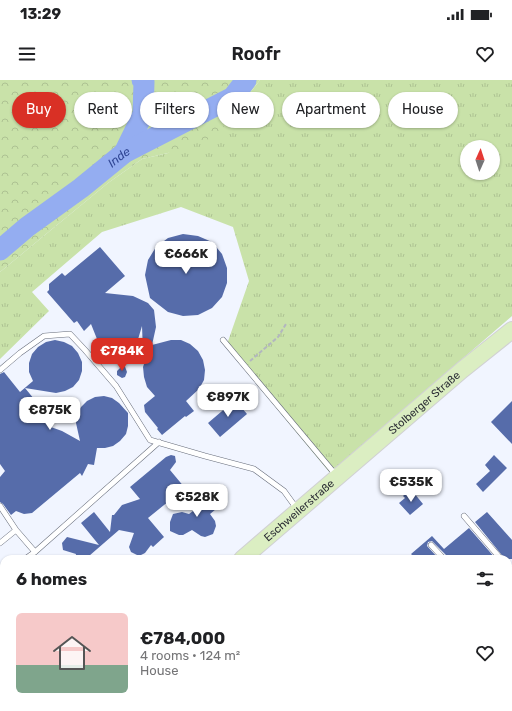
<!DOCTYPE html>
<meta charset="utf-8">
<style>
:root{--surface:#fff;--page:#f2f2f2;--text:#202124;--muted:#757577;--accent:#d93025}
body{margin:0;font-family:Rubik,sans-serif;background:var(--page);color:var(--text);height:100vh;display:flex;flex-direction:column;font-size:15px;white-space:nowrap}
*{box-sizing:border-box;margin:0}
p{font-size:13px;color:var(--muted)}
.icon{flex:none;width:22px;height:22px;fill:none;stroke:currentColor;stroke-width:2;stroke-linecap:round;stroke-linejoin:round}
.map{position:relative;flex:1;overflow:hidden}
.sheet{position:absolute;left:0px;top:475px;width:512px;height:156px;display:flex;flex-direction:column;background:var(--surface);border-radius:12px 12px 0 0;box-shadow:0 1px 3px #0004}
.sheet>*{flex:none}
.top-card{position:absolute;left:12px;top:12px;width:488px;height:36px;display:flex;gap:8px}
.needle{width:26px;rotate:3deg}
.buttons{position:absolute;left:460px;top:60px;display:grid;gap:8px}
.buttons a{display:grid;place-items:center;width:40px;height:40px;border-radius:50%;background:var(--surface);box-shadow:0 1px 3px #0004;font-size:20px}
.price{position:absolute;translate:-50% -34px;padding:0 9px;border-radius:8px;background:#fff;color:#222;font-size:13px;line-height:26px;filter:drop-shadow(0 1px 2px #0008)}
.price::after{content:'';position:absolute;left:50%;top:24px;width:12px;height:9px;margin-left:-6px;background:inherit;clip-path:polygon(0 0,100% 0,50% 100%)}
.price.selected{background:var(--accent);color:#fff}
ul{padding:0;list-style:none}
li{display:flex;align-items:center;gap:12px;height:100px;padding:0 16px}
li span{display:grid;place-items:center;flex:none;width:112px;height:80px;border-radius:6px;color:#555}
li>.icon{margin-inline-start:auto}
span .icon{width:48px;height:48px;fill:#fffc;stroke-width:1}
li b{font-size:17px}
h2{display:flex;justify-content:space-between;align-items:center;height:48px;padding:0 16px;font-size:17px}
.chip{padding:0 14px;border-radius:18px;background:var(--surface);box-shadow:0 1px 3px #0004;font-size:14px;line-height:36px}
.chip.selected{background:var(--accent);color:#fff}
.status{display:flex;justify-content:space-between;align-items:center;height:28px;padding:0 20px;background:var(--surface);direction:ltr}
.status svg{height:11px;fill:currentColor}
header{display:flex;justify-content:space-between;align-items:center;height:52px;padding:0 16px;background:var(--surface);font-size:18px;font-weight:600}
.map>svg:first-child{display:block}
</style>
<div class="status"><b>13:29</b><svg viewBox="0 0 49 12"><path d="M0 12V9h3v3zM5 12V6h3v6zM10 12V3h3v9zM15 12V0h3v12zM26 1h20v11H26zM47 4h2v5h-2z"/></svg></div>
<header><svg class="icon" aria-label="menu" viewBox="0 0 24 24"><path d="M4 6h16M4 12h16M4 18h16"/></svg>Roofr<svg class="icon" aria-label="heart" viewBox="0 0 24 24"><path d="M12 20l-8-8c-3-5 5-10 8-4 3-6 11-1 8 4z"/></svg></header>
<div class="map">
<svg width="512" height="631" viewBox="0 0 512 631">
<defs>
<pattern id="grass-tufts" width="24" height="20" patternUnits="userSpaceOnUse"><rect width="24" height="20" fill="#c9e2a9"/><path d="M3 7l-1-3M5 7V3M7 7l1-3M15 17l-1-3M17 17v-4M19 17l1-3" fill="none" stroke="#adc292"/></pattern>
<pattern id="forest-crowns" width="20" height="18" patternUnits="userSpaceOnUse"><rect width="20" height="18" fill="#c9e2a9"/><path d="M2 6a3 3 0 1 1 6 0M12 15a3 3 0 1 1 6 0" fill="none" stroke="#adc292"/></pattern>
</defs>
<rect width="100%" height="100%" fill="#f1f5ff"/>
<path fill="#e4ebfe" d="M508,596L512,600V631H447L452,627H508Z
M90,627H322L326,631H85Z"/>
<path fill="url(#grass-tufts)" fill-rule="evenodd" d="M260,0H512V236L330,393L226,267L249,201L233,147L181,127L102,152L32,212L49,231L0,279V192L108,103L142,79L168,73L249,14ZM467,67H493V93H467Z"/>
<path fill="url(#forest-crowns)" d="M0,0H260L215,57L168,73L142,79L108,103L0,192Z"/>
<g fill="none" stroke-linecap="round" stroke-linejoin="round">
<g stroke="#94adf1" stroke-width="21">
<path d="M124,73L143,34L144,2L142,0"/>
<path id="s1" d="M0,170L27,147L81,108L124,73L233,17L246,0"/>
</g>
</g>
<path fill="#566caa" d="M183,154L198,156L212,162L222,174L227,188V203L222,217L212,228L198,235L183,236L168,232L150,218L145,195L148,180L156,167L168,158Z
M100,167L125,196L105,213L133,216L148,223L154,230L156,247L152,265L171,260H181L190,264L198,271L203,280L205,290L204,300L199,309L186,321L194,331L186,337L185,336L162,355L157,349L158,348L145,332L144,325L155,316L147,307L144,297L143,287L149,269L143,272L142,246L133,276L125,279L111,274L99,264L91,244L84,251L77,241L74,243L47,212L49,210V204L62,193L65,196Z
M55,260L64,262L72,266L78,273L82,282V291L79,300L73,307L65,311L56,313L25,308L48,336L55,341L48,346L62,351L80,361L76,343L77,334L81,327L87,321L95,317L104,316L112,318L119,323L128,333V346L126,354L120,361L113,366L105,368H97L94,385L88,384L82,396L80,393L32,433L24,434L16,431L11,435L3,424L0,422V397L5,391L0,384V294L4,292L20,312L33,301L29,292V283L32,274L38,267L46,262Z
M124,284L127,292L125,297L122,298L117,295V291Z
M235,320L247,334L220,357L208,343Z
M512,321V364L491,342Z
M171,375L175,376L176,382L170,390L185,408L148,438L164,457L153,467L151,465L145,473L139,476L131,472L129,467L134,453L119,450L89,476V479H75L76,474L63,470L62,463L67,457L99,465L81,443L94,432L110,452L112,435H114L122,425L140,419L130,407L166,377Z
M494,375L507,388L483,412L476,404L490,391L485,385Z
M408,411L414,413L423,424L410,435L399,423L405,418L403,416Z
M205,412L212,413L217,418L218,422L216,429L210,434L215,441L216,446L213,454L205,457L201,456L192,450L183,455H179L170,451V442L173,434L182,432L189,434L197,428V419L199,416Z
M487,432L512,460V479H505L475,442Z
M469,448L496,479H448L447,476L432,461L428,462L427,466L439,479H416L411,474L432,456L444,469Z"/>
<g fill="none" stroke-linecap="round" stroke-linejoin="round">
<defs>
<path id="service" d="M223,260L336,395
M0,290L20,273L44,256L70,254L85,270L116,306L150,360L205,376L254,389L284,411L297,429
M0,426L16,450L35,472L25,479
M464,436L501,479
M0,463L16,450
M431,465L444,479
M35,472L159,362
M508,487L512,491
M0,498L4,495
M508,552L512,557
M508,613L512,617
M209,627L213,631
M114,631L118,627
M261,631L265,627"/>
<path id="minor" d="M508,565L512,561
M334,627L338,631
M432,631L437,627"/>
<g id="primary">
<path id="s2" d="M242,479L462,290L512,250"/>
<path d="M64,631L68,627"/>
</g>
</defs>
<use href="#service" stroke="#676d7b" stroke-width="6"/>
<use href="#minor" stroke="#676d7b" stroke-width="12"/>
<use href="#primary" stroke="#d1d1d3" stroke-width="18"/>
<path stroke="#b2b6bf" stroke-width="2" stroke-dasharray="4 2" stroke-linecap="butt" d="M250,281L278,257L286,244"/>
<use href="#service" stroke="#fff" stroke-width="5"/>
<use href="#minor" stroke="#fff" stroke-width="10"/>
<use href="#primary" stroke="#dbeec2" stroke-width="16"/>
</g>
<g text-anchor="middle" stroke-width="4" stroke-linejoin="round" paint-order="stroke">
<g font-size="11" fill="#2c2e35" stroke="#fff">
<text dy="4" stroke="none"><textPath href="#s2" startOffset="240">Stolberger Straße</textPath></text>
<text dy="4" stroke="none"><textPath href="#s2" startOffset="75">Eschweilerstraße</textPath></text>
</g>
<g font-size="12" font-style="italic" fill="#304695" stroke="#fff">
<text dy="4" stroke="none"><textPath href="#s1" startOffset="151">Inde</textPath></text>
</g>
</g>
</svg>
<div class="buttons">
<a><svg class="needle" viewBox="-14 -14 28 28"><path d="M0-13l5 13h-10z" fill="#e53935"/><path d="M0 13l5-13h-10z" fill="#757577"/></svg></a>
</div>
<b class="price" style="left:186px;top:195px">€666K</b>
<b class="price selected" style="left:122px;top:292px">€784K</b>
<b class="price" style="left:228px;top:338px">€897K</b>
<b class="price" style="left:50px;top:351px">€875K</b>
<b class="price" style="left:411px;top:423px">€535K</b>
<b class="price" style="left:197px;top:438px">€528K</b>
<div class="top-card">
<a class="chip selected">Buy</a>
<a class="chip">Rent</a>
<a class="chip">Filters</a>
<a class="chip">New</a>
<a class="chip">Apartment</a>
<a class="chip">House</a>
</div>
<section class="sheet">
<h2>6 homes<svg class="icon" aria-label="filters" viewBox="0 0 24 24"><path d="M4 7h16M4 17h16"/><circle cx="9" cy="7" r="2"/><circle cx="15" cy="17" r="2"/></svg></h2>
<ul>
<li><span style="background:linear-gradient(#f6c9c9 65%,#7fa58c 0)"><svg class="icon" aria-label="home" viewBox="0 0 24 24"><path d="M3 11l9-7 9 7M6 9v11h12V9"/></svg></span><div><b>€784,000</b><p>4 rooms · 124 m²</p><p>House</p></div><svg class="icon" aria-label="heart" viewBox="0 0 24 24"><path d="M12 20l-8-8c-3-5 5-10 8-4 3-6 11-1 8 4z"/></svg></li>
</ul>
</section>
</div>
